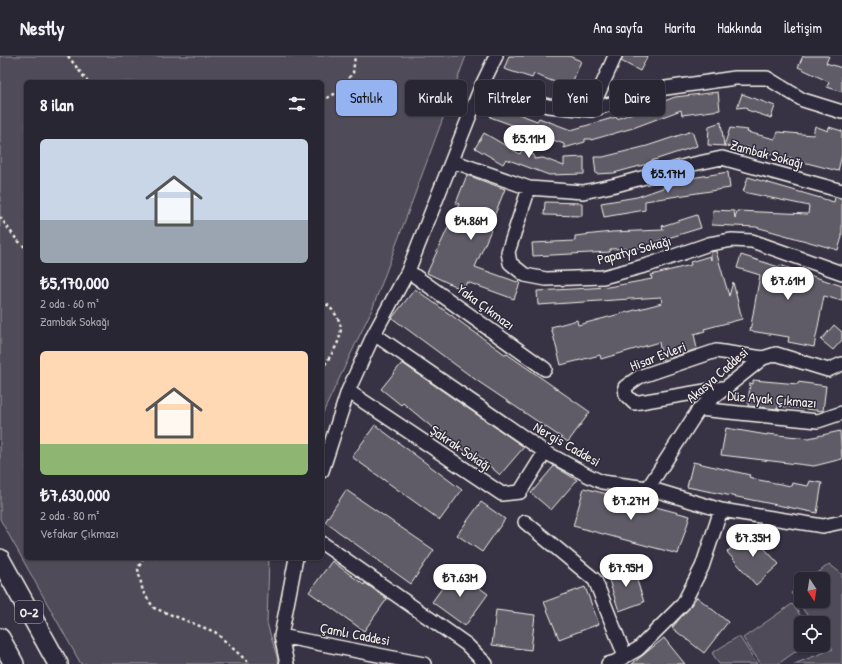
<!DOCTYPE html>
<html lang="tr">
<meta charset="utf-8">
<style>
:root{--surface:#292633;--page:#312e3b;--text:#f1f3f6;--muted:#a5a5ac;--line:#45434e;--accent:#95b2f1}
body{margin:0;font-family:"Patrick Hand",sans-serif;background:var(--page);color:var(--text);height:100vh;display:flex;flex-direction:column;font-size:15px;white-space:nowrap}
*{box-sizing:border-box;margin:0}
p{font-size:13px;color:var(--muted)}
.icon{flex:none;width:22px;height:22px;fill:none;stroke:currentColor;stroke-width:2;stroke-linecap:round;stroke-linejoin:round}
.map{position:relative;flex:1;overflow:hidden}
.panel{position:absolute;left:24px;top:24px;width:300px;height:480px;display:flex;flex-direction:column;background:var(--surface);border-radius:6px;box-shadow:0 1px 3px #0004,0 0 0 1px var(--line)}
.panel>*{flex:none}
.hud{position:absolute;left:336px;top:24px;width:380px;height:36px;display:flex;gap:8px}
.needle{width:26px;rotate:168deg}
.controls{position:absolute;left:794px;top:516px;display:grid;gap:8px}
.controls a{display:grid;place-items:center;width:36px;height:36px;border-radius:6px;background:var(--surface);box-shadow:0 1px 3px #0004,0 0 0 1px var(--line);font-size:20px}
.price{position:absolute;translate:-50% -34px;padding:0 9px;border-radius:14px;background:#fff;color:#222;font-size:13px;line-height:26px;filter:drop-shadow(0 1px 2px #0008)}
.price::after{content:'';position:absolute;left:50%;top:24px;width:12px;height:9px;margin-left:-6px;background:inherit;clip-path:polygon(0 0,100% 0,50% 100%)}
.price.on{background:var(--accent);color:#111}
ul{padding:0;list-style:none}
li{display:grid;align-content:center;gap:8px;height:212px;padding:0 16px}
li span{display:grid;place-items:center;height:124px;border-radius:6px;color:#555}
li>.icon{margin-inline-start:auto}
span .icon{width:72px;height:72px;fill:#fffc;stroke-width:1}
li b{font-size:17px}
h2{display:flex;justify-content:space-between;align-items:center;height:48px;padding:0 16px;font-size:17px}
.tag{padding:0 14px;border-radius:6px;background:var(--surface);box-shadow:0 1px 3px #0004,0 0 0 1px var(--line);font-size:14px;line-height:36px}
.tag.on{background:var(--accent);color:#111}
header{display:flex;align-items:center;gap:24px;box-sizing:border-box;height:56px;padding:0 20px;background:var(--surface);border-bottom:1px solid var(--line)}
header strong{font-size:19px}
nav{display:flex;gap:22px;margin-inline-start:auto;font-size:14px}
.map>svg:first-child{display:block}
</style>
<header>
<strong>Nestly</strong>
<nav><a>Ana sayfa</a><a>Harita</a><a>Hakkında</a><a>İletişim</a></nav>
</header>
<div class="map">
<svg width="842" height="608" viewBox="0 0 842 608">
<rect width="100%" height="100%" fill="#373244"/>
<filter id="ink" filterUnits="userSpaceOnUse"><feTurbulence type="fractalNoise" baseFrequency=".025" numOctaves="2"/><feDisplacementMap in="SourceGraphic" scale="8" xChannelSelector="R" yChannelSelector="G"/><feConvolveMatrix kernelMatrix="1 2 1 2 8 2 1 2 1" color-interpolation-filters="sRGB"/></filter>
<g filter="url(#ink)">
<path fill="#504b59" stroke="#a29ea0" d="M0,0H466L373,251L322,359V26H26V502H269L267,567L279,608H81L0,463Z
M829,508L842,518V608H794L833,593L823,580V567H813L791,537L801,530V545H823V523H810Z
M792,548L806,567H801V589H805L778,608H761L743,582Z
M739,580L757,608H719L712,597Z"/>
<path fill="#5f5c67" stroke="#f4f1e8" d="M509,0H569L581,5L570,32L534,18L532,22L504,13Z
M623,0H648L640,15L621,5Z
M803,0H829L826,7L842,12V36L827,31L829,26L798,11Z
M718,36L720,54L682,59L681,54L633,72L591,84V83H585V86L564,92V88L490,61L495,49L537,65L539,62L571,74L616,61L617,63L675,41Z
M742,38L775,50L771,62L747,54L746,51L737,52Z
M721,66L724,90L708,89L709,70Z
M815,70L828,75L829,71L842,75V98L838,115L748,92L724,90L730,72L748,74L747,76L775,83L778,76L813,79Z
M692,75L697,90L651,105V107L614,117L596,118L594,101H603L647,90Z
M484,77L520,98L522,94L534,99V103L543,102L564,110V102L584,101V118L549,119L506,103L503,108L475,92Z
M728,116L730,132L645,145V154L604,161L601,147L637,141L691,122Z
M467,119L505,133L489,173L491,174L475,211L520,227L514,243L467,226L463,234L427,217L459,148L456,147Z
M748,121L834,146L835,141L842,143V181L838,194L756,171L712,169L713,154L734,155L735,162L737,155L808,158L809,150L743,136Z
M545,146L582,147V160L544,159Z
M697,159L701,172L658,185V191L610,193V196L533,200L532,187L575,185V180L612,176L663,174L662,170Z
M716,195L729,240L733,226L742,263L704,273L705,275L694,278L697,293L665,304H662L659,286L601,303L600,299L561,309L551,271L577,264L578,269L662,247L661,241L538,249L537,235L608,231L652,223L651,219L691,209L690,206L710,200L711,204V196Z
M741,199L779,211L780,209L842,230V245L824,240L814,291L788,286L789,281L750,275L760,219L737,212Z
M415,233L506,299L507,298L590,356L568,386L476,324L392,262Z
M834,269L842,276V284L833,294L821,284Z
M402,307L524,391L500,419L469,392L466,396L436,371L434,373L403,347L401,349L381,333Z
M753,324L798,328V326L826,330L823,355L778,350V353L748,350L750,327L753,328Z
M375,369L462,434L440,464L352,401Z
M726,372L767,379V378L809,382L840,375L842,403L814,410L721,399Z
M693,406L750,419L749,421L759,424L791,430L792,427L808,430L810,425L822,427L817,457L687,431Z
M554,410L577,424L551,454L531,437Z
M584,432L690,460L678,498L573,470Z
M346,434L434,494L411,528L325,466Z
M481,446L505,463L482,496L457,479Z
M749,476L779,508L756,529L727,496Z
M332,505L364,529L365,527L387,543L364,575L309,536Z
M632,509L644,546L619,555L607,518Z
M455,514L488,538L465,570L432,546Z
M585,531L599,568L559,583L544,546Z
M697,541L728,566L704,597L672,572Z
M496,554L535,559L531,594L492,589Z
M664,582L685,608H632Z"/>
<g fill="none" stroke-linecap="round" stroke-linejoin="round">
<defs>
<path id="minor" d="M481,31L548,50L591,54L659,33L735,22H767L803,44L842,56
M591,54L615,0
M452,105L529,132L583,136L616,129L689,109L722,102L842,135
M529,132L508,196L510,207L525,219L546,223L603,221L648,209L709,188L732,184L752,185L842,217
M408,215L545,313
M374,278L545,396L589,420L602,426L648,432L721,454L823,470L842,466
M723,332L634,347L626,339L625,331L639,321L716,295L763,302
M348,335L502,438L520,436L545,396
M699,353L818,365L842,357
M322,415L348,335L374,278L408,215L481,31L496,0
M648,432L699,353L763,302L776,298L828,314L842,308
M525,466L595,524L625,600
M322,487L466,588L486,608
M281,580L424,608
M287,608L281,580L296,502
M608,608L615,606L638,593L683,548L702,511L721,454"/>
<path id="highway" d="M0,503L58,608
M0,582L14,608"/>
</defs>
<use href="#minor" stroke="#f4f1e8" stroke-width="16"/>
<use href="#highway" stroke="#f4f1e8" stroke-width="22"/>
<path stroke="#f4f1e8" stroke-width="2.5" stroke-dasharray="3 3" stroke-linecap="butt" d="M68,0L88,26
M322,45L336,37L353,17L355,0
M0,161L17,184L26,192
M322,244C353,270 340,285 322,313
M143,502L138,513L143,536L154,552L215,576L250,608"/>
<use href="#minor" stroke="#2f2a3d" stroke-width="13"/>
<use href="#highway" stroke="#2f2a3d" stroke-width="19"/>
</g>
</g>
<g text-anchor="middle" stroke-width="3" stroke-linejoin="round" paint-order="stroke">
<rect fill="#2f2a3d" stroke="#b9b5b5" stroke-width="1" x="15" y="545" width="28" height="22" rx="3"/>
<g font-size="13" font-weight="bold" fill="#f4f1e8">
<text x="29" y="561">O-2</text>
</g>
<g font-size="14" fill="#f4f1e8" stroke="#2f2a3d">
<text transform="translate(767 98) rotate(15)" y="5">Zambak Sokağı</text>
<text transform="translate(634 194) rotate(-15)" y="5">Papatya Sokağı</text>
<text transform="translate(486 251) rotate(36)" y="5">Yaka Çıkmazı</text>
<text transform="translate(658 300) rotate(-21)" y="5">Hisar Evleri</text>
<text transform="translate(717 319) rotate(-41)" y="5">Akasya Caddesi</text>
<text transform="translate(772 343) rotate(5)" y="5">Düz Ayak Çıkmazı</text>
<text transform="translate(567 388) rotate(30)" y="5">Nergis Caddesi</text>
<text transform="translate(461 392) rotate(34)" y="5">Şakrak Sokağı</text>
<text transform="translate(355 578) rotate(11)" y="5">Çamlı Caddesi</text>
</g>
</g>
</svg>
<div class="controls">
<a><svg class="needle" viewBox="-14 -14 28 28"><path d="M0-13l5 13h-10z" fill="#e53935"/><path d="M0 13l5-13h-10z" fill="#a5a5ac"/></svg></a>
<a><svg class="icon" aria-label="locate" viewBox="0 0 24 24"><circle cx="12" cy="12" r="6"/><path d="M12 2v4M12 18v4M2 12h4M18 12h4"/></svg></a>
</div>
<b class="price" style="left:529px;top:103px">₺5.11M</b>
<b class="price on" style="left:668px;top:138px">₺5.17M</b>
<b class="price" style="left:471px;top:185px">₺4.86M</b>
<b class="price" style="left:788px;top:245px">₺7.61M</b>
<b class="price" style="left:631px;top:465px">₺7.27M</b>
<b class="price" style="left:753px;top:502px">₺7.35M</b>
<b class="price" style="left:626px;top:532px">₺7.95M</b>
<b class="price" style="left:460px;top:542px">₺7.63M</b>
<div class="hud">
<a class="tag on">Satılık</a>
<a class="tag">Kiralık</a>
<a class="tag">Filtreler</a>
<a class="tag">Yeni</a>
<a class="tag">Daire</a>
</div>
<section class="panel">
<h2>8 ilan<svg class="icon" aria-label="filters" viewBox="0 0 24 24"><path d="M4 7h16M4 17h16"/><circle cx="9" cy="7" r="2"/><circle cx="15" cy="17" r="2"/></svg></h2>
<ul>
<li><span style="background:linear-gradient(#c9d6e8 65%,#9aa5b1 0)"><svg class="icon" aria-label="home" viewBox="0 0 24 24"><path d="M3 11l9-7 9 7M6 9v11h12V9"/></svg></span><div><b>₺5,170,000</b><p>2 oda · 60 m²</p><p>Zambak Sokağı</p></div></li>
<li><span style="background:linear-gradient(#ffd9b3 75%,#8fb573 0)"><svg class="icon" aria-label="home" viewBox="0 0 24 24"><path d="M3 11l9-7 9 7M6 9v11h12V9"/></svg></span><div><b>₺7,630,000</b><p>2 oda · 80 m²</p><p>Vefakar Çıkmazı</p></div></li>
</ul>
</section>
</div>
